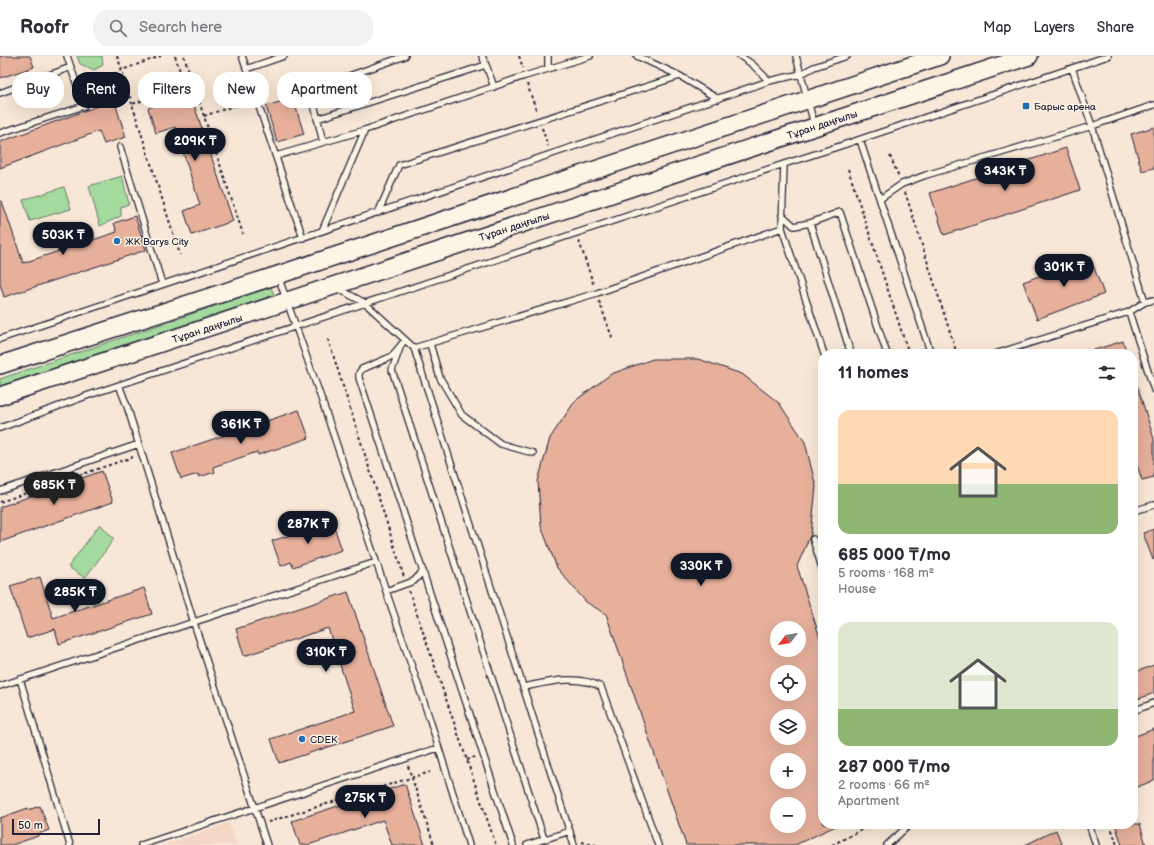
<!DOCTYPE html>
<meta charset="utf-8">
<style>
:root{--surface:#fff;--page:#f2f2f3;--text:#2b2b33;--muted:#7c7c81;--line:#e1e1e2;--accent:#111827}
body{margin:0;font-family:"Balsamiq Sans",sans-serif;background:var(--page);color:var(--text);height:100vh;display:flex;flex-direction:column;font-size:15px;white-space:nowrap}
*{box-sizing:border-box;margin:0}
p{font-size:13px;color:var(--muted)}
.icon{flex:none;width:22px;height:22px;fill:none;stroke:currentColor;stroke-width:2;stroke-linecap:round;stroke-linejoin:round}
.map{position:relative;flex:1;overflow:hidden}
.sheet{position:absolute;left:818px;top:293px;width:320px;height:480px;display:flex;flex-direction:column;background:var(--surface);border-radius:16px;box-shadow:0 4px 16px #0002}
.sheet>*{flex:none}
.top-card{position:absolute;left:12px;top:16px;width:380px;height:36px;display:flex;gap:8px}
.needle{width:26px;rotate:239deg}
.tools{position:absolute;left:770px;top:565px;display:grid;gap:8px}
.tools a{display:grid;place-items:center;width:36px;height:36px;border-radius:50%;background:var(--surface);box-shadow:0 4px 16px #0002;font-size:20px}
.scale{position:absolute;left:12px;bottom:10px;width:88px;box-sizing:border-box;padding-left:4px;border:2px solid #22223b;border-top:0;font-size:11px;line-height:14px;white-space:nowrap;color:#22223b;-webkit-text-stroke:3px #fcf5e5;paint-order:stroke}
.price{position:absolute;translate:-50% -34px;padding:0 9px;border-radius:14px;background:var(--accent);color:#fff;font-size:13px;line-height:26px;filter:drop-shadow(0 1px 2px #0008)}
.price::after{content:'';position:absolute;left:50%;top:24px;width:12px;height:9px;margin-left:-6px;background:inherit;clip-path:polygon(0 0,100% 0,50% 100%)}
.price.on{background:#222;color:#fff}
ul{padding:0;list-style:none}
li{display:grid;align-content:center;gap:8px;height:212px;padding:0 20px}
li span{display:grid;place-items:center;height:124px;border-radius:12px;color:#555}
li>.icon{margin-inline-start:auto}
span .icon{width:72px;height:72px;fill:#fffc;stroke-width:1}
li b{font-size:17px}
h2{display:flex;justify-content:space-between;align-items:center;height:48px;padding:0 20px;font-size:17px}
.chip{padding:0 14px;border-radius:16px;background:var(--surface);box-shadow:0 4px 16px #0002;font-size:14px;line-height:36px}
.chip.on{background:var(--accent);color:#fff}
header{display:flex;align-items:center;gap:24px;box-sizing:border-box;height:56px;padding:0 20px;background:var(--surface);border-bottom:1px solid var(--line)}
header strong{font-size:19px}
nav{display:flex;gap:22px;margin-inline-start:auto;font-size:14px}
.search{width:280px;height:36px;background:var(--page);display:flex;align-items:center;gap:10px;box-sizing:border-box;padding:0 14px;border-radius:16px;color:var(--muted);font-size:15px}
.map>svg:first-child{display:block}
</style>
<header>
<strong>Roofr</strong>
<div class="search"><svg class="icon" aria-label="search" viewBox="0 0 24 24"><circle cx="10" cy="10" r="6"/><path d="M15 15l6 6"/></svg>Search here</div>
<nav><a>Map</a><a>Layers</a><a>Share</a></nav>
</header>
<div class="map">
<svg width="1154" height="789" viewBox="0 0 1154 789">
<rect width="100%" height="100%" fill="#f8e7d6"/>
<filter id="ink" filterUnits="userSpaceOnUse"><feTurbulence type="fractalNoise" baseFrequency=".025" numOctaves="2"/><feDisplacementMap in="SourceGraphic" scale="8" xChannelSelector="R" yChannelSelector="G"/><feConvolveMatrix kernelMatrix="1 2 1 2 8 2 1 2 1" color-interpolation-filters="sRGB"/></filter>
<g filter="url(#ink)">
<path fill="#f3d6c4" d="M229,767L236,789H164Z"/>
<path fill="#a4da9d" stroke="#637e6c" d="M77,0H102L103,9L94,14L80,8Z
M122,120L129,148L121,151V160L100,170L89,130Z
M64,131L71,153L30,165L23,144Z
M271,231L274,239L0,330V323Z
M100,468L114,483L85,522L68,511Z"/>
<path fill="#e6b09b" stroke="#22223b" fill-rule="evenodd" d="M0,0H30L34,11L0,22Z
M190,37L233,165L192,179L184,155L200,149L175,71L156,77L148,52Z
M293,42L304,78L277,86L266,50Z
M114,44L126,81L104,88L99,75L0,112V86Z
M1154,71V112L1142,115L1131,78Z
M1066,92L1080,134L944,179L930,137Z
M0,145H2L23,207L117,176L114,167L135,160L146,194L4,241L0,228Z
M1090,201L1104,238L1037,263L1023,226Z
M1123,285L1127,298H1089L1088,296Z
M653,303H698L742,318L779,347L805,386L816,431L811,478L797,510L820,582L823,584V768H840L795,789H686L606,558L586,546L557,512L541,470L538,425L550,382L575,345L611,318ZM777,572H799V594H777ZM777,616H799V638H777ZM777,660H799V682H777ZM777,704H799V726H777ZM777,748H799V770H777Z
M1133,323H1135L1154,383V421L1142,424L1133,397Z
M299,354L309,382L258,399L257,396L213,411L215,416L199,421L198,418L181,423L172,397Z
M102,415L113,446L0,486V451Z
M332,465L342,494L293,511L291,506L281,510L272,485Z
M1154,473V503L1153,504L1143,477Z
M40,521L53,562L144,532L152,558L59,588L55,573L27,582L10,530Z
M348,536L393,670L279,707L271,683L355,655L328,572L244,600L236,573Z
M1154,609V637L1133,645V617Z
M1154,673V724L1133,733V681Z
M405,728L425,789H392L383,764L308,789H300L292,765Z
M40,750L49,774L38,778V780L12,789H0V762L28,752V754Z
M1115,768H1140L1146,789H1122Z
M1056,774L1062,789H1025Z"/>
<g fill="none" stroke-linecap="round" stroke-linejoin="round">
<defs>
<path id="service" d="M242,0L303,182
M548,0V13
M637,0L680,20
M740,0L752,8L769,25
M796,0L814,68
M486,9L494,31
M1072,12L1092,70L1145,246L1154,244
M246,13L284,0
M0,37L71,11
M317,63L486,9L482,0
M0,77L84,50L67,0
M860,84L931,298
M323,86L312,40L314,35L318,31L405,0
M120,91L162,228
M276,100L365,74L525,20L590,0
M880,143L902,128L926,119L1092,70L1154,49
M378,157L399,109L680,20L718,43
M782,159L794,170L810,167L840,156L887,298
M810,167L851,298
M782,172L824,298
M322,175L365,74
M278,220L320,339L386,535L430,664L469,789
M339,233L365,247L414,292L597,237L782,172L784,108
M1129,256L1145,246
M0,283L769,25L801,18L814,11L847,0
M405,284L392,300L386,303L362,313L359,317V322L513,789
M430,288L440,322L462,359L501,388L533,397
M401,289L392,314L544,783
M414,292L574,789
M995,298L1129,256L1154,334
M119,329L127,350L194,567L267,789
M0,372L89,339L784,108L840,90L1108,0
M0,435L139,388
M1133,455L1154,449
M813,483L823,515
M386,535L414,525L423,515
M20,623L70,789
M0,630L376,506
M524,631C548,626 578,618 601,631L658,789
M1133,655L1154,647
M1089,768L1096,789
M141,789L438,692
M527,789L570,775
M887,789L907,771"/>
<path id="primary" d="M0,309L278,219L940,0
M0,340L1029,0"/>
</defs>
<use href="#service" stroke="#22223b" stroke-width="8"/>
<use href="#primary" stroke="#22223b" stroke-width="20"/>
<path stroke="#22223b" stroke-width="2" stroke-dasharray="3 3" stroke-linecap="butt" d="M117,0L122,14L161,0
M175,0L185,31L132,48L180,199
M184,0L243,178
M519,0L523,12
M527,28L537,56
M87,31L122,14L132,48
M204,60L248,45
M542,72L548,90
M890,100L899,121
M848,113L909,298
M905,136L957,298
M579,185L594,230
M599,245L613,284
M328,283L404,521
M0,446L133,401
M409,535L496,789
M467,704L475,701
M408,710L434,789
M268,766L430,716
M1110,768L1117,789
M582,786L596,789
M832,789L873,768"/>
<use href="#service" stroke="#fcf5e5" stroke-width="5.5"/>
<use href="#primary" stroke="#fcf5e5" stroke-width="17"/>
</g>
</g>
<g fill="#1f6fb2" stroke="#fcf5e5" stroke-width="1.5">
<rect x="1022" y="46" width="8" height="8" rx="2"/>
<circle cx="117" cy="185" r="4"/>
<circle cx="302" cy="683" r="4"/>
</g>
<g text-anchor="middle" stroke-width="3" stroke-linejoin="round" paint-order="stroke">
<g font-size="10" fill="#22223b" stroke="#fcf5e5" text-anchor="start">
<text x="1034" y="54">Барыс арена</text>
<text x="125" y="189">ЖК Barys City</text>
<text x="310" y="687">CDEK</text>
</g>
<g font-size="10" fill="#22223b" stroke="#fcf5e5">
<text transform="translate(822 68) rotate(-18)" y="4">Тұран даңғылы</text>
<text transform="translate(514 170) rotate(-18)" y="4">Тұран даңғылы</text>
<text transform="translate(207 272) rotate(-18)" y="4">Тұран даңғылы</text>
</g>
</g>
</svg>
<div class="tools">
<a><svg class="needle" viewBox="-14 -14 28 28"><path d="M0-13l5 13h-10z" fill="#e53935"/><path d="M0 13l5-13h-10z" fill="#7c7c81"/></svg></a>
<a><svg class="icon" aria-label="locate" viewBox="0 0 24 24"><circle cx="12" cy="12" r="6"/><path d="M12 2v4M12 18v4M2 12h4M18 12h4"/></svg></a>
<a><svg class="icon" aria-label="layers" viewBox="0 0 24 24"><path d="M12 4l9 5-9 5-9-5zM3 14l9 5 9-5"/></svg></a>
<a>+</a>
<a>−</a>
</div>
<div class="scale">50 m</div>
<b class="price" style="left:195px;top:106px">209K ₸</b>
<b class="price" style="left:1005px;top:136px">343K ₸</b>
<b class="price" style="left:63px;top:200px">503K ₸</b>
<b class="price" style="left:1064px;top:232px">301K ₸</b>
<b class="price" style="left:241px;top:389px">361K ₸</b>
<b class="price on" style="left:54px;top:450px">685K ₸</b>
<b class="price" style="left:308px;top:489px">287K ₸</b>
<b class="price" style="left:701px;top:531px">330K ₸</b>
<b class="price" style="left:75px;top:557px">285K ₸</b>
<b class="price" style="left:326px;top:617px">310K ₸</b>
<b class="price" style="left:365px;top:763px">275K ₸</b>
<div class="top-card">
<a class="chip">Buy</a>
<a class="chip on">Rent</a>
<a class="chip">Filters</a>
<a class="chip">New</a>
<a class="chip">Apartment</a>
</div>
<section class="sheet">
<h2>11 homes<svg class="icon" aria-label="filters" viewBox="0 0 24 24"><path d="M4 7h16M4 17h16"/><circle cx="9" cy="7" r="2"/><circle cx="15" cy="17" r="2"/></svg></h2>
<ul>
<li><span style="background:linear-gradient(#ffd9b3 60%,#8fb573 0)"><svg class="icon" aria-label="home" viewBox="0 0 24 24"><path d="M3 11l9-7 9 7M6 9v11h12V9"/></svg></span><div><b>685 000 ₸/mo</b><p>5 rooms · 168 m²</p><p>House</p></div></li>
<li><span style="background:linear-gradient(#dfe7d0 70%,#8fb573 0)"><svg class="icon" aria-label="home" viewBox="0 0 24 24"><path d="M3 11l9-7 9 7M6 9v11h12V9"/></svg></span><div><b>287 000 ₸/mo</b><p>2 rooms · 66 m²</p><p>Apartment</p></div></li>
</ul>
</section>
</div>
